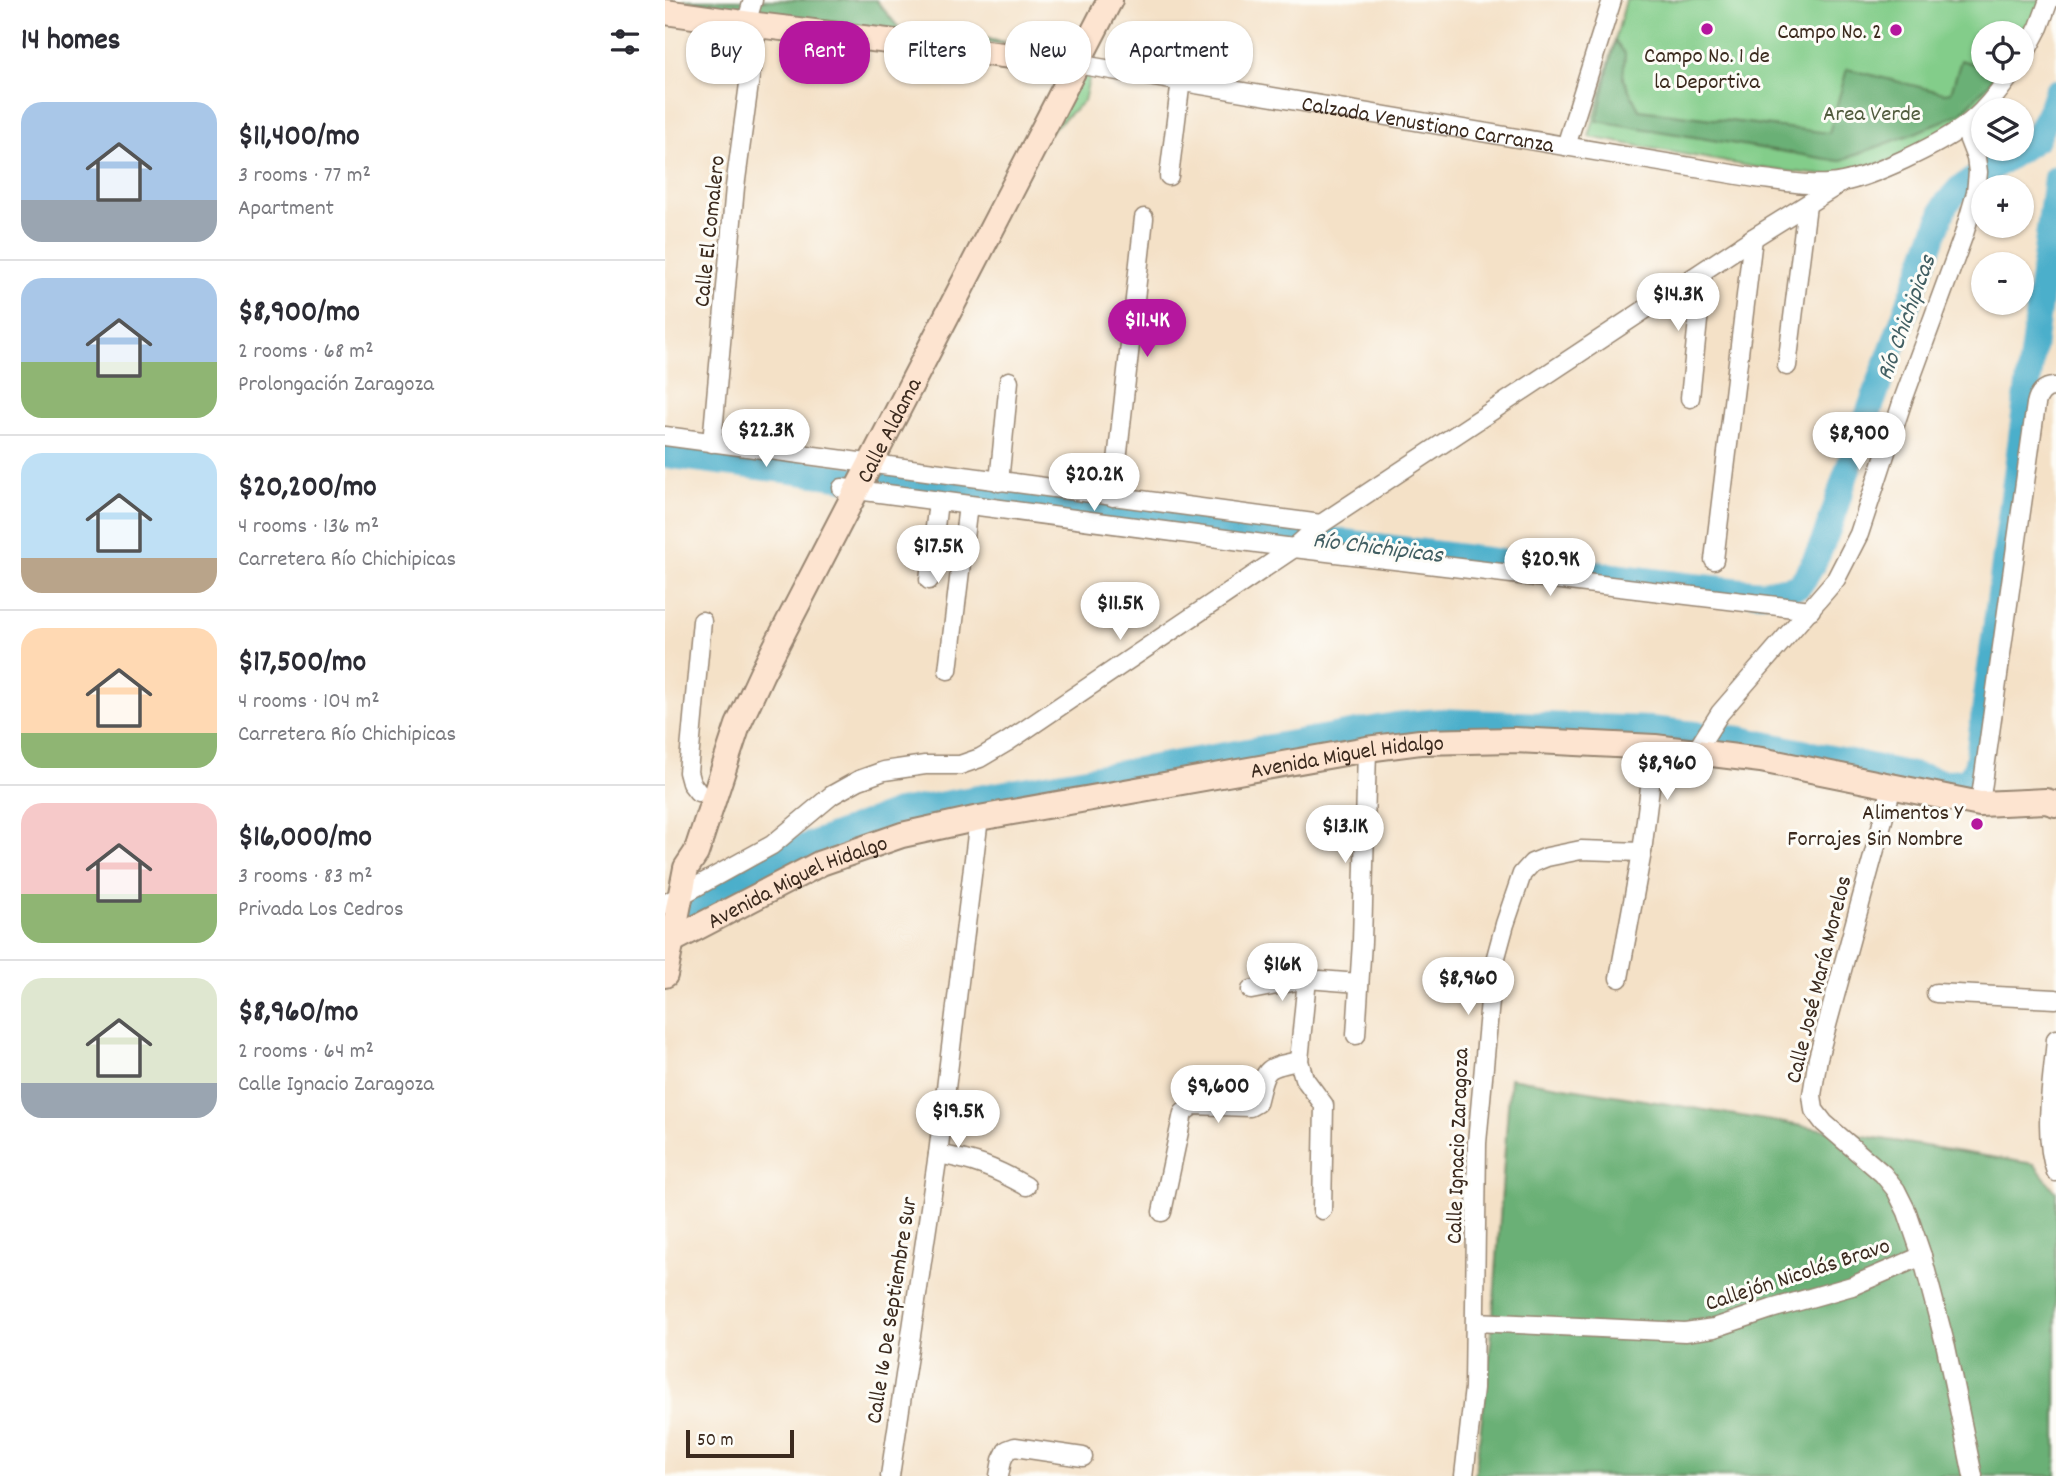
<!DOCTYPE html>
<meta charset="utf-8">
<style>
:root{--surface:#fff;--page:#f7f7f7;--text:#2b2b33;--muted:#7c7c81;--line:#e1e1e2;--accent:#b5179e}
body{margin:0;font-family:Dekko,sans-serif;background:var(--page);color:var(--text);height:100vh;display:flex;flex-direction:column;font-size:26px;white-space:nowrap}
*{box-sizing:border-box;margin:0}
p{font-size:23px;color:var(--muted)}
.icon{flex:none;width:38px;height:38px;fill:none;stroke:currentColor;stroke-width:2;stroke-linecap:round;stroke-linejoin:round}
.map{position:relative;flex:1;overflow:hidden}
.drawer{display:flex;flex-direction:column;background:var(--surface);width:665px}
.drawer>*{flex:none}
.hud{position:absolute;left:21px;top:21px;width:665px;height:63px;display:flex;gap:14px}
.buttons{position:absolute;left:1306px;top:21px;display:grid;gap:14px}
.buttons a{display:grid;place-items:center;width:63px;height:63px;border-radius:50%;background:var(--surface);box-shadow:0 2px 5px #0004;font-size:35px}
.scale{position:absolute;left:21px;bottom:18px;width:108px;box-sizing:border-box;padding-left:7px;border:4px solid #3b2a1e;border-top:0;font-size:19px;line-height:24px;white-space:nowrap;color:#3b2a1e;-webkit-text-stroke:5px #fdfcf7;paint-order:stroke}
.price{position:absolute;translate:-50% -60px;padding:0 16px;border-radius:24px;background:#fff;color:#222;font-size:23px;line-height:46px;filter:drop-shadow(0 2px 4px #0008)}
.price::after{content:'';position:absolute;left:50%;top:42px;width:21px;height:16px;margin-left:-10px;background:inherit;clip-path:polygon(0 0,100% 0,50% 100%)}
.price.on{background:var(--accent);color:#fff}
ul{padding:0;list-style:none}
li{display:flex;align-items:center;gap:21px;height:175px;padding:0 21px}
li+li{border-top:2px solid var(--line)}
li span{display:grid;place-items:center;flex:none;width:196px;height:140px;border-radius:21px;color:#555}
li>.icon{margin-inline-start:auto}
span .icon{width:84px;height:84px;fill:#fffc;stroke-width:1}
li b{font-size:30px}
h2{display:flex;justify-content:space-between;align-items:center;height:84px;padding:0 21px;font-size:30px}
.tag{padding:0 24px;border-radius:28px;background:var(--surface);box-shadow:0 2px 5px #0004;font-size:24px;line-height:63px}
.tag.on{background:var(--accent);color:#fff}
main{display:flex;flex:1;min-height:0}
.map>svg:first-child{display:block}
</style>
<main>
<section class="drawer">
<h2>14 homes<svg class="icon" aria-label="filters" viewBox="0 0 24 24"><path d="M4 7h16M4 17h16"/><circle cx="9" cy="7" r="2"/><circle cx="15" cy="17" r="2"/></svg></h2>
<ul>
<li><span style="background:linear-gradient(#a9c7e8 70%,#9aa5b1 0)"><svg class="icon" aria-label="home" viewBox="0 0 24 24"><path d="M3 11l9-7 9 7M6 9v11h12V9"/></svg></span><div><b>$11,400/mo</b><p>3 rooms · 77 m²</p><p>Apartment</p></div></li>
<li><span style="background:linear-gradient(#a9c7e8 60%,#8fb573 0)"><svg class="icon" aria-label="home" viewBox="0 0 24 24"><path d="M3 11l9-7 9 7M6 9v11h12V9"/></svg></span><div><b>$8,900/mo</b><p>2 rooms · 68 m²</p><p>Prolongación Zaragoza</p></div></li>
<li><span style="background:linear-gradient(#bfe0f5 75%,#b9a48a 0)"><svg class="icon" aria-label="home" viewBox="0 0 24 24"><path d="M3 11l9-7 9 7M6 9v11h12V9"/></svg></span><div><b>$20,200/mo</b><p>4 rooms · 136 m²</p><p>Carretera Río Chichipicas</p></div></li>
<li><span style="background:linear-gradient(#ffd9b3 75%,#8fb573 0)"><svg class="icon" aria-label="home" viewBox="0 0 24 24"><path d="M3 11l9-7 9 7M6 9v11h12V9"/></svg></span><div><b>$17,500/mo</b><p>4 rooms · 104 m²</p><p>Carretera Río Chichipicas</p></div></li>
<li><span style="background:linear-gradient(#f6c9c9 65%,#8fb573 0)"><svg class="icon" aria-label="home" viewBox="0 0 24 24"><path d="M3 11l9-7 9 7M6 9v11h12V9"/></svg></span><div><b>$16,000/mo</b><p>3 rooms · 83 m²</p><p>Privada Los Cedros</p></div></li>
<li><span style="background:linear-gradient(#dfe7d0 75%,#9aa5b1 0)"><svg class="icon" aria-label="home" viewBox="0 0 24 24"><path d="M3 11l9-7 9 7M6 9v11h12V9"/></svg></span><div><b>$8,960/mo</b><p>2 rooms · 64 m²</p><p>Calle Ignacio Zaragoza</p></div></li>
</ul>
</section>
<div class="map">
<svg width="1391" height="1476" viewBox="0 0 1391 1476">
<rect width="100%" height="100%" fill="#fdfcf7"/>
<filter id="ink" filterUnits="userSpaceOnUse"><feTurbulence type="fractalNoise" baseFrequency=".0143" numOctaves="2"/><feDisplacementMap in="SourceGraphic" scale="14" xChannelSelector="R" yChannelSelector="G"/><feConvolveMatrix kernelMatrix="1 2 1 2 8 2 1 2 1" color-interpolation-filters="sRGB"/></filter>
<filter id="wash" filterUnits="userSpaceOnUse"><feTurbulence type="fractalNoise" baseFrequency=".00686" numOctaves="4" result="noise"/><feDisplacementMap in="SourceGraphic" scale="28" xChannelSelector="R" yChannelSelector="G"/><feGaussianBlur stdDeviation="1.57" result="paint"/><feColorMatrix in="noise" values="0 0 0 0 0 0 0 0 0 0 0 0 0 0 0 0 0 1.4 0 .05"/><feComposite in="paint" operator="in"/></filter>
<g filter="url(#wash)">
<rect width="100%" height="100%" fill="#f4e1c7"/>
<path fill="#83cd8a" stroke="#5f7c54" stroke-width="2" d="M961,0H1380L1356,54V33H1318V72H1344L1296,125L1230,159L1174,177L1094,168L924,137Z
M412,66L426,71L419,101L381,135Z"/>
<path fill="#6ab076" stroke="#526d4a" stroke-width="2" d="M19,0H211L234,28H265L339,42L338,44L222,33Z
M950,40L960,54L958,78L974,110L1164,133L1182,69L1279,93L1286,92L1296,60L1318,67V72H1335L1296,113L1250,133L1174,161L932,121Z
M845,1078L1369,1164L1391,1192V1476H810L826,1342Z"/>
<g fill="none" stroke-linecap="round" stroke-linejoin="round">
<path stroke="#4cafcb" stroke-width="26" d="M1356,149L1371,139L1385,110L1391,92
M0,455L1019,585L1097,593L1134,586C1161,550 1170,505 1185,463C1217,377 1248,291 1280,205L1294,189L1356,149
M0,922L128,851L233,812L731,725L775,721L985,729L1076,739L1280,782L1303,781L1312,764L1391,178"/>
</g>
</g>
<g filter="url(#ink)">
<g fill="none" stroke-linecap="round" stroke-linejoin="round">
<defs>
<g id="street">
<path d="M81,24L88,0"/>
<path d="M1356,61L1374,27L1384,0"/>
<path id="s1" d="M411,64L1091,178C1118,181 1150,188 1177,182C1209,176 1271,146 1298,127C1318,114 1334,91 1348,72"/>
<path d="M901,146L947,0"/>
<path d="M504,176L516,80"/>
<path d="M1122,366L1142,205"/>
<path d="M1025,398L1038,272"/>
<path d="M0,436L656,524"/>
<path d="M47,443L70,187L92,25"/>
<path d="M334,482L344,381"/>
<path d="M177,488L629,548L1146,610"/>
<path d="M448,497L479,218"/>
<path d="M1049,560L1088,238"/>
<path d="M264,580L273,501"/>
<path d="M283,670L303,505"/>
<path d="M1031,751L1055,713L1171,579L1194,534L1238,400L1299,234L1311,193L1313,172L1311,158L1299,127"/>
<path d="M1227,787L1153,1058L1147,1095L1149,1110L1159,1123L1218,1174L1231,1190L1242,1212L1257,1256L1281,1347L1308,1476"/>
<path d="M33,792L26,783L23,772L37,621"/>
<path d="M1315,804L1371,404C1373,394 1379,386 1391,387"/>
<path d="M0,904L107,845L167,795L194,780L219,771L260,765H295L315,758L342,742L629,548L656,524L1088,238L1176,183"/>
<path d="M954,978L977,852L990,747"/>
<path d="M642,979L634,1061L639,1078L659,1105L657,1210"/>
<path d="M586,990L642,979L694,983"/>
<path d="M1271,993L1391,999"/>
<path d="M691,1035L697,942L702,749"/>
<path d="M1391,1039C1388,1079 1377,1134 1391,1172"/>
<path d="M273,1154C310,1161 328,1167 361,1186"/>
<path d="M497,1212L518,1113L528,1105L585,1107L592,1103C601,1068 598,1068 634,1061"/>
<path d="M811,1322L1020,1332L1049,1328L1106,1309L1187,1286L1257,1256"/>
<path d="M225,1476L273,1154L314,818"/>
<path d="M334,1476L337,1460L342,1450L350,1447L418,1457"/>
<path d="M799,1476L809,1388L812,1143L828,968L840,924L857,874L867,863L882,857L916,850L977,852"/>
</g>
<g id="secondary">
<path d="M0,12L92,25L411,64"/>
<path id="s2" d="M6,941L156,863L237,835L314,818L702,749L755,742L849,740L990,747L1096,760L1315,804L1381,801L1391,804"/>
<path id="s3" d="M0,975L21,868L31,853L73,725L97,673L445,0"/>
</g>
</defs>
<use href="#street" stroke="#988672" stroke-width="21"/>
<use href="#secondary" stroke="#988672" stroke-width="28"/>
<use href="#street" stroke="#fff" stroke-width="18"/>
<use href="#secondary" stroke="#fde4d0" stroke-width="24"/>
</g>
</g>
<g fill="#b5179e" stroke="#fdfcf7" stroke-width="2.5">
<circle cx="1042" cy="29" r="7"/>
<circle cx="1231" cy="30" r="7"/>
<circle cx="1312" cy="824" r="7"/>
</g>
<g text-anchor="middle" stroke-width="6" stroke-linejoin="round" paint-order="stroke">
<g font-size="23" fill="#3b2a1e" stroke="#fdfcf7" text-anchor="end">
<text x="1217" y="38">Campo No. 2</text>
<text x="1042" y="62" text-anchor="middle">Campo No. 1 de<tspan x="1042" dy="26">la Deportiva</tspan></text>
<text x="1298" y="819">Alimentos Y<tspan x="1298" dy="26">Forrajes Sin Nombre</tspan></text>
</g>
<g font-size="23" fill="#515b3e" stroke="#fdfcf7">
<text x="1207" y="120">Area Verde</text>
</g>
<g font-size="23" fill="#3b2a1e" stroke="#fdfcf7">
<text dy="8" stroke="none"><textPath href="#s1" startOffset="357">Calzada Venustiano Carranza</textPath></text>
<text transform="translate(43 231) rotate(-84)" y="8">Calle El Comalero</text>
<text dy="8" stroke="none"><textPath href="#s3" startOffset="593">Calle Aldama</textPath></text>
<text dy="8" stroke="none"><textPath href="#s2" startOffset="707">Avenida Miguel Hidalgo</textPath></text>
<text dy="8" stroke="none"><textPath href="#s2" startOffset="140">Avenida Miguel Hidalgo</textPath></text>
<text transform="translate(1152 979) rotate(-76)" y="8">Calle José María Morelos</text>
<text transform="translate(791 1146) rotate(-88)" y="8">Calle Ignacio Zaragoza</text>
<text transform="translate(1132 1273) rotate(-18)" y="8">Callejón Nicolás Bravo</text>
<text transform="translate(225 1310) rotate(-81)" y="8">Calle 16 De Septiembre Sur</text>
</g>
<g font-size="24" font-style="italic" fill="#425f63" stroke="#fdfcf7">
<text transform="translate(1240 317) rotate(-70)" y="8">Río Chichipicas</text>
<text transform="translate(713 546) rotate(7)" y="8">Río Chichipicas</text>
</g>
</g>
</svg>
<div class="buttons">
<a><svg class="icon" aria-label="locate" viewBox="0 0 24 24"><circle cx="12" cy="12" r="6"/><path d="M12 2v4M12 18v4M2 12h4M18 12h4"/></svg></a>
<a><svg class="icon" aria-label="layers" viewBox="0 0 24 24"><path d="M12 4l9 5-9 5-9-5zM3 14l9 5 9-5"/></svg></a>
<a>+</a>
<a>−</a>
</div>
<div class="scale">50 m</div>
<b class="price" style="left:1013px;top:333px">$14.3K</b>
<b class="price on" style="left:482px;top:359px">$11.4K</b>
<b class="price" style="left:101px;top:469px">$22.3K</b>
<b class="price" style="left:1194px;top:472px">$8,900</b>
<b class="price" style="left:429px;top:513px">$20.2K</b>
<b class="price" style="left:273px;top:585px">$17.5K</b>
<b class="price" style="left:885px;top:598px">$20.9K</b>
<b class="price" style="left:455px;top:642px">$11.5K</b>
<b class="price" style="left:1002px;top:802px">$8,960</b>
<b class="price" style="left:680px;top:865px">$13.1K</b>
<b class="price" style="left:617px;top:1003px">$16K</b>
<b class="price" style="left:803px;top:1017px">$8,960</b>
<b class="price" style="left:553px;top:1125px">$9,600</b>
<b class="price" style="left:293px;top:1150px">$19.5K</b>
<div class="hud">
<a class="tag">Buy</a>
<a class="tag on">Rent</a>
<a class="tag">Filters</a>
<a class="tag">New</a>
<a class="tag">Apartment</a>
</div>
</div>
</main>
